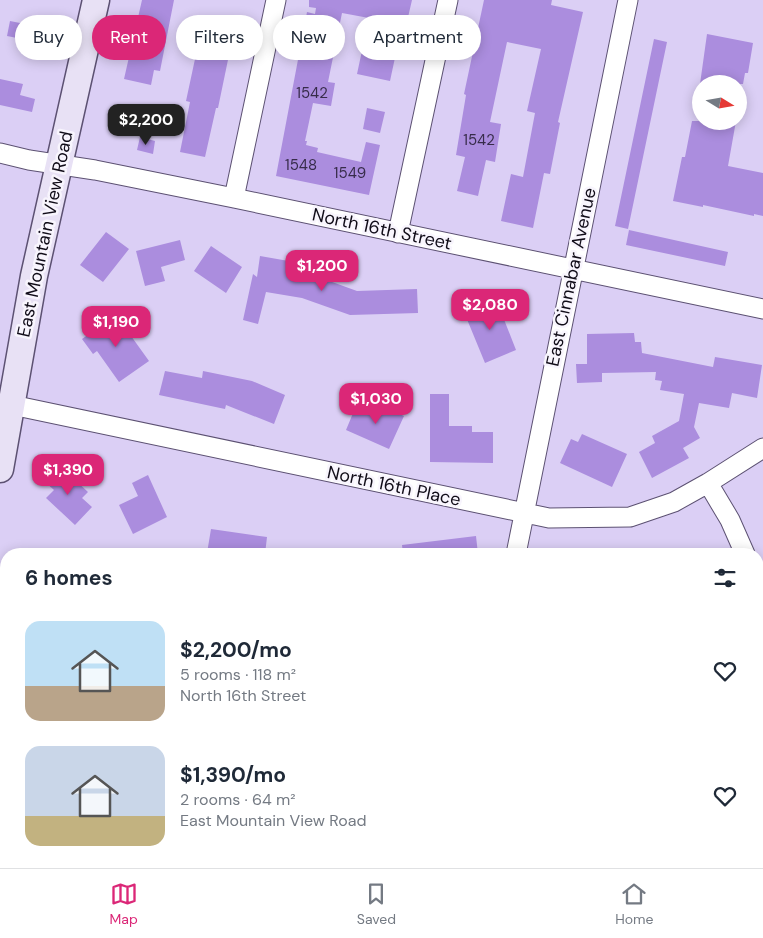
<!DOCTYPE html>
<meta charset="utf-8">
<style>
:root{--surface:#fff;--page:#f2f2f3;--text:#1f2937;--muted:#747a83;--line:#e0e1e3;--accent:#db2777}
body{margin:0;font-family:"DM Sans",sans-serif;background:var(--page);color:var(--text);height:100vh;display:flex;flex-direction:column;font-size:19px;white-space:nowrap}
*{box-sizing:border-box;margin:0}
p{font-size:16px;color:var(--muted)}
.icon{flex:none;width:28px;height:28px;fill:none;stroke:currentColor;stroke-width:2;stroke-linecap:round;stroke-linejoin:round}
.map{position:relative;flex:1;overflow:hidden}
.panel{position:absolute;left:0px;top:548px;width:764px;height:321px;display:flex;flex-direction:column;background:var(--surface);border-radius:20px 20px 0 0;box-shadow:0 2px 12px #0003}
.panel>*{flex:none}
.hud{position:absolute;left:15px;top:15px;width:500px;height:45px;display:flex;gap:10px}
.needle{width:32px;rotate:101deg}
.controls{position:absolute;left:692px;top:75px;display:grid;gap:10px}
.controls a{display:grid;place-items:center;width:55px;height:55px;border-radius:50%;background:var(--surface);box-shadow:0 2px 12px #0003;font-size:25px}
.price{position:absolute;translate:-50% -42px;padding:0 11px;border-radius:10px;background:var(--accent);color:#fff;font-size:16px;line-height:32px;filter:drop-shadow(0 1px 2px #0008)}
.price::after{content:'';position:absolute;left:50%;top:30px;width:15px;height:11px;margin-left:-8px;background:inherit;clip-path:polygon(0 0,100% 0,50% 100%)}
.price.selected{background:#222;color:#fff}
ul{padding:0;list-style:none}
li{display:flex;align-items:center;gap:15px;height:125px;padding:0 25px}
li span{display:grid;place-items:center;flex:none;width:140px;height:100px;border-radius:15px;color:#555}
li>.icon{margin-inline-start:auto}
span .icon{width:60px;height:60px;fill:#fffc;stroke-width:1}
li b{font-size:21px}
h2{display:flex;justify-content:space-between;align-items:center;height:60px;padding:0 25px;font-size:21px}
.chip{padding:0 18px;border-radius:22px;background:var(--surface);box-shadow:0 2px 12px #0003;font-size:18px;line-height:45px}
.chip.selected{background:var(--accent);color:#fff}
.tab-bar{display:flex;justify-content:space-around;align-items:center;height:70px;border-top:1px solid var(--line);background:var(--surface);font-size:14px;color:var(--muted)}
.tab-bar a{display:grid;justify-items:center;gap:2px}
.tab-bar .selected{color:var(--accent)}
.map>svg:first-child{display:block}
</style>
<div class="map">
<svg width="763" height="868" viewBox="0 0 763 868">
<rect width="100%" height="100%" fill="#dbcff5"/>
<path fill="#ab8dde" d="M142,0H174L160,71L154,70L151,85L124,79Z
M309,0H412L406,26L402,25L390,81L357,74L369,18L342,13L328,82L335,83L331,106L313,103L305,141H307L306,145L318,148L317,152L361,162L366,142L380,145L369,195L276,176L307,12L315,14L316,8L309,7Z
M484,0H552L551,5L583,12L558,122L560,123L550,174L544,173L533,228L501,221L511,174L523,177L535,113L527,111L541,49L507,42L490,122L501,124L495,162L486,160L478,196L457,191L465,157L456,155L466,95L464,94Z
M199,18L235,26L218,108H216L205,157L180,152L190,102L186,101L198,45L194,44Z
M10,21L30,25L27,40L7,36Z
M707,34L753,43L748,73H745L743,84H700Z
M654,39L667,42L628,229L615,226Z
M0,79L23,84L20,95L35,99L32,112L0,105Z
M367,108L385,112L380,133L363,129Z
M692,121H736L728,166L763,173V216L754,214V216L703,205V207L673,201L682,157H685Z
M140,137L155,141L153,154L137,150Z
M629,230L728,252L725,266L626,245Z
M106,232L129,249L103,282L80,265Z
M180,240L185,260L161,267L165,281L145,286L136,251Z
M211,246L242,267L226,293L194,271Z
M260,256L300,263L299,270L357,291L417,289L418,313L350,315L302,298L266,292L258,324L243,320L253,274L257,277Z
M496,299L516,350L485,363L464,312Z
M116,315L149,361L119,382L97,351L93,354L82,339Z
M634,333L635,342H641L642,353L713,367L715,357L762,365L757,398L732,393L729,408L699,403L694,427L700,438L683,448L689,458L652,478L639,452L655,443L652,436L679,421L684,394L660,390L662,381L655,380L656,372L602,373V382L577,383L576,364H587V334Z
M165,371L202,378L203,371L252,381L285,395L274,424L226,405L225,409L159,395Z
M430,394H449V426H472V432H493V463L430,462Z
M378,405L404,416L389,449L346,430L356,406L375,414Z
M582,434L627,454L612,487L560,463L571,439L578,442Z
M60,466L88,492L82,498L92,507L75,525L46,498L54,490L45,482Z
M148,475L167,517L133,534L119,505L138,496L132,483Z
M211,529L267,537L265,554L207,553Z
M476,536L478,554H403L402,545Z"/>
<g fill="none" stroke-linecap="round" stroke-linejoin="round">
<defs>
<path id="street" d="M0,153L29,160L95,170L234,198L763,309
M234,198L276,0
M398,233L448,0
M12,405L549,518L630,517L674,502L708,483L763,448
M708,483L730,520L745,554
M516,554L628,0
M758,582L763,595
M758,643L763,627
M0,649L6,651
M44,862V868
M395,862V868
M602,868L604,862"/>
<path id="secondary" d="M0,469L34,276L96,0"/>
</defs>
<use href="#street" stroke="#5c5172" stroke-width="21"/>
<use href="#secondary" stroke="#5c5172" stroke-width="29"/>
<use href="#street" stroke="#fff" stroke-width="19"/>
<use href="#secondary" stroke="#e8e1f5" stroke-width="26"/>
</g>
<g text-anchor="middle" stroke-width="5" stroke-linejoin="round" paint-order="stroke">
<g font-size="15" fill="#372c4a">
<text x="312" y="98">1542</text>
<text x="479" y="145">1542</text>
<text x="301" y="170">1548</text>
<text x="350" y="178">1549</text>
</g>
<g font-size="18" fill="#100c18" stroke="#f8f5fd">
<text transform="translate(382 229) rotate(12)" y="6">North 16th Street</text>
<text transform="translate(45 234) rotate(-78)" y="6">East Mountain View Road</text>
<text transform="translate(571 277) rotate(-78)" y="6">East Cinnabar Avenue</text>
<text transform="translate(394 486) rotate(12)" y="6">North 16th Place</text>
</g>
</g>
</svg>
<div class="controls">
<a><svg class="needle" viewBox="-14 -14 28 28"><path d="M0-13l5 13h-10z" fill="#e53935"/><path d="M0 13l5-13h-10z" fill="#747a83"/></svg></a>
</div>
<b class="price selected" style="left:146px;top:146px">$2,200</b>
<b class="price" style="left:322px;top:292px">$1,200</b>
<b class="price" style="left:490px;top:331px">$2,080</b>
<b class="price" style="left:116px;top:348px">$1,190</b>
<b class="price" style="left:376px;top:425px">$1,030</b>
<b class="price" style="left:68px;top:496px">$1,390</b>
<div class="hud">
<a class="chip">Buy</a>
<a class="chip selected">Rent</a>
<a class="chip">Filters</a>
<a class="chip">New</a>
<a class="chip">Apartment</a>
</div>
<section class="panel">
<h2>6 homes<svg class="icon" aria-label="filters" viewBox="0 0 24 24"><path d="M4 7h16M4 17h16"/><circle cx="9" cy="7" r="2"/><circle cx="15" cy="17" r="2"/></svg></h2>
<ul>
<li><span style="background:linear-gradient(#bfe0f5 65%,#b9a48a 0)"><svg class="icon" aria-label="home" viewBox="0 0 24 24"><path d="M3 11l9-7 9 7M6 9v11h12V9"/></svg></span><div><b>$2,200/mo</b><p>5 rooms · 118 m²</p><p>North 16th Street</p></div><svg class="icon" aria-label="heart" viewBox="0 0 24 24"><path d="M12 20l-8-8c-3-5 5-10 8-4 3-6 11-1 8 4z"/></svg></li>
<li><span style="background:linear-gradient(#c9d6e8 70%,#c2b280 0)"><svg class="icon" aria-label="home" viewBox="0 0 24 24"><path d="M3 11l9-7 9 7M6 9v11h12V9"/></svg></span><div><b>$1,390/mo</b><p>2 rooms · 64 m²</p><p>East Mountain View Road</p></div><svg class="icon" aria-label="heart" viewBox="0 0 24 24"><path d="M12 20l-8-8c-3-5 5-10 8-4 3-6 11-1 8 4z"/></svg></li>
</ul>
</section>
</div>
<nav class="tab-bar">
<a class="selected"><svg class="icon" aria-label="map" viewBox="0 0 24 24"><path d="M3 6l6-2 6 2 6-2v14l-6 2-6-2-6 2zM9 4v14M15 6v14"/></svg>Map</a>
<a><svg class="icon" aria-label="saved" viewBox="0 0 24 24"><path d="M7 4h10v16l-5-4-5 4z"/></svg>Saved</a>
<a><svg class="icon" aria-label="home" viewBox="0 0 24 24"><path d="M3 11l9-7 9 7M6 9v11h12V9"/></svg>Home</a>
</nav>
